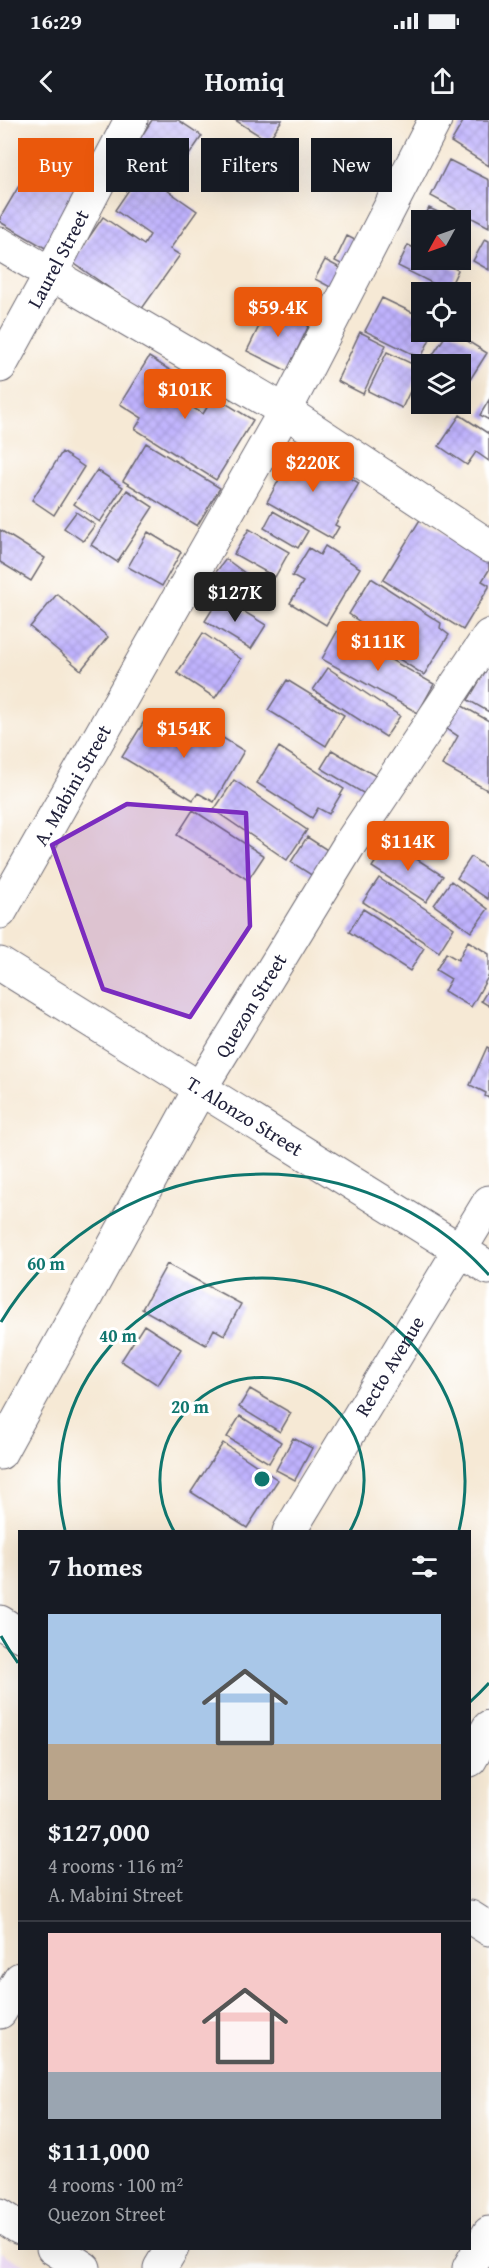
<!DOCTYPE html>
<meta charset="utf-8">
<style>
:root{--surface:#171b24;--page:#20242c;--text:#f1f3f6;--muted:#9ea1a6;--line:#363941;--accent:#ea580c}
body{margin:0;font-family:"Gentium Book Plus",serif;background:var(--page);color:var(--text);height:100vh;display:flex;flex-direction:column;font-size:22px;white-space:nowrap}
*{box-sizing:border-box;margin:0}
p{font-size:20px;color:var(--muted)}
.icon{flex:none;width:33px;height:33px;fill:none;stroke:currentColor;stroke-width:2;stroke-linecap:round;stroke-linejoin:round}
.map{position:relative;flex:1;overflow:hidden}
.drawer{position:absolute;left:18px;top:1410px;width:453px;height:720px;display:flex;flex-direction:column;background:var(--surface);border-radius:0px;box-shadow:0 6px 24px #0002}
.drawer>*{flex:none}
.hud{position:absolute;left:18px;top:18px;width:453px;height:54px;display:flex;gap:12px}
.needle{width:39px;rotate:230deg}
.fabs{position:absolute;left:411px;top:90px;display:grid;gap:12px}
.fabs a{display:grid;place-items:center;width:60px;height:60px;border-radius:0px;background:var(--surface);box-shadow:0 6px 24px #0002;font-size:30px}
.price{position:absolute;translate:-50% -51px;padding:0 14px;border-radius:6px;background:var(--accent);color:#fff;font-size:20px;line-height:39px;filter:drop-shadow(0 2px 3px #0008)}
.price::after{content:'';position:absolute;left:50%;top:36px;width:18px;height:14px;margin-left:-9px;background:inherit;clip-path:polygon(0 0,100% 0,50% 100%)}
.price.on{background:#222;color:#fff}
ul{padding:0;list-style:none}
li{display:grid;align-content:center;gap:12px;height:318px;padding:0 30px}
li+li{border-top:2px solid var(--line)}
li span{display:grid;place-items:center;height:186px;border-radius:0px;color:#555}
li>.icon{margin-inline-start:auto}
span .icon{width:108px;height:108px;fill:#fffc;stroke-width:1}
li b{font-size:26px}
h2{display:flex;justify-content:space-between;align-items:center;height:72px;padding:0 30px;font-size:26px}
.tag{padding:0 21px;border-radius:0px;background:var(--surface);box-shadow:0 6px 24px #0002;font-size:21px;line-height:54px}
.tag.on{background:var(--accent);color:#fff}
.status{display:flex;justify-content:space-between;align-items:center;height:42px;padding:0 30px;background:var(--surface);direction:ltr}
.status svg{height:16px;fill:currentColor}
header{display:flex;justify-content:space-between;align-items:center;height:78px;padding:0 30px;background:var(--surface);font-size:27px;font-weight:700}
.map>svg:first-child{display:block}
</style>
<div class="status"><b>16:29</b><svg viewBox="0 0 49 12"><path d="M0 12V9h3v3zM5 12V6h3v6zM10 12V3h3v9zM15 12V0h3v12zM26 1h20v11H26zM47 4h2v5h-2z"/></svg></div>
<header><svg class="icon" aria-label="back" viewBox="0 0 24 24"><path d="M15 5l-7 7 7 7"/></svg>Homiq<svg class="icon" aria-label="share" viewBox="0 0 24 24"><path d="M12 15V3M7 8l5-5 5 5M5 13v7h14v-7"/></svg></header>
<div class="map">
<svg width="489" height="2148" viewBox="0 0 489 2148">
<defs>
<pattern id="building-cross-hatch" width="8" height="8" patternUnits="userSpaceOnUse" patternTransform="scale(1.5)"><rect width="8" height="8" fill="#bfb2fd"/><path d="M0 0l8 8M0 8l8-8" fill="none" stroke="#a499da"/></pattern>
</defs>
<rect width="100%" height="100%" fill="#fff"/>
<filter id="ink" filterUnits="userSpaceOnUse"><feTurbulence type="fractalNoise" baseFrequency=".0167" numOctaves="2"/><feDisplacementMap in="SourceGraphic" scale="12" xChannelSelector="R" yChannelSelector="G"/><feConvolveMatrix kernelMatrix="1 2 1 2 8 2 1 2 1" color-interpolation-filters="sRGB"/></filter>
<filter id="wash" filterUnits="userSpaceOnUse"><feTurbulence type="fractalNoise" baseFrequency=".008" numOctaves="4" result="noise"/><feDisplacementMap in="SourceGraphic" scale="24" xChannelSelector="R" yChannelSelector="G"/><feGaussianBlur stdDeviation="1.35" result="paint"/><feColorMatrix in="noise" values="0 0 0 0 0 0 0 0 0 0 0 0 0 0 0 0 0 1.4 0 .05"/><feComposite in="paint" operator="in"/></filter>
<g filter="url(#wash)">
<rect width="100%" height="100%" fill="#f6e9d5"/>
<path fill="#e6d3f0" d="M0,2132L29,2148H0Z"/>
<g id="blocks">
<path fill="url(#building-cross-hatch)" d="M152,0H178L202,16L181,47L139,20Z
M235,0H282L268,21Z
M464,0H489V46L451,22Z
M449,40L489,60V107L431,76Z
M33,42L82,71L47,129L0,102V98Z
M141,52L197,91L170,129L180,135L141,190L72,142L103,97L144,125L150,115L115,90Z
M429,88L455,100H423Z
M347,116L359,122L347,147L335,141Z
M485,119L489,121V150L473,141Z
M408,125L422,132V140H438L458,150L448,171L398,146Z
M325,140L344,150L334,169L315,159Z
M382,178L422,197V212H433L421,238L365,211Z
M269,186L309,205L287,251L247,231Z
M360,212L386,225L363,274L337,261Z
M448,212H453L487,233L466,266L460,263V244H433L428,242Z
M387,232L421,248L402,288L368,271Z
M149,237L184,259L174,276L203,294L214,276L253,300L216,360L135,309L142,298L120,284Z
M489,280V300L480,295Z
M460,295L489,314V341L476,332L467,345L439,326Z
M146,323L220,368L197,406L123,361Z
M296,328L359,363L335,405L339,407L332,419L267,382Z
M62,332L84,347L54,395L32,380Z
M97,350L123,367L100,402L74,384Z
M127,370L153,387L117,442L91,425Z
M273,391L308,411L298,428L264,408Z
M76,392L95,405L83,421L64,408Z
M421,398L489,441V450L482,461L489,465V467L463,510L383,460Z
M249,409L289,432L275,457L234,434Z
M0,410L45,438L31,461L0,442Z
M148,412L181,432L162,466L128,447Z
M325,426L360,448L326,505L290,483L303,462L292,456L309,428L320,435Z
M226,439L250,457L233,479L209,461Z
M371,458L441,503L440,508L449,515L424,555L355,511L360,502L349,494Z
M57,474L108,517L81,550L30,507Z
M220,477L266,505L251,529L205,501Z
M338,510L434,564L418,593L322,539Z
M203,513L241,539L215,578L177,553Z
M489,545V592L468,580Z
M328,548L400,596L386,617L313,570Z
M287,560L344,595L326,626L268,590Z
M457,583L489,601V671L442,645L458,616L444,607Z
M148,595L194,622L204,606L244,631L214,682L198,673L193,680L122,637Z
M279,627L344,669L329,694L318,688L312,698L257,663Z
M332,630L379,658L368,676L321,648Z
M234,660L307,710L287,740L214,690Z
M193,690L264,736L248,760L177,715Z
M307,717L332,733L316,758L291,742Z
M389,721L443,756L426,782L372,747Z
M471,737L489,749L488,779L457,758Z
M379,758L454,808L439,832L363,782Z
M451,761L488,789L471,812L434,785Z
M363,789L424,828L410,851L349,812Z
M468,821L489,834V855L471,887L444,871L451,859L436,850L446,833L458,840Z
M489,868V886L481,881Z
M487,927L489,928V978L485,976L486,973L470,965Z
M167,1144L241,1184L224,1215L214,1209L206,1225L142,1189Z
M144,1205L181,1229L158,1265L121,1241Z
M250,1269L291,1293L280,1312L239,1287Z
M240,1296L281,1322L269,1343L227,1317Z
M293,1318L312,1328L295,1360L276,1350Z
M223,1323L278,1360L247,1408L191,1372Z"/>
</g>
</g>
<g filter="url(#ink)">
<use href="#blocks" fill-opacity="0" stroke="#6c6871" stroke-width="1.5"/>
<g fill="none" stroke-linecap="round" stroke-linejoin="round">
<defs>
<g id="minor">
<path d="M0,124L285,291L489,426"/>
<path id="s1" d="M0,246L50,155L131,0"/>
<path id="s2" d="M0,792L285,291L435,0"/>
<path id="s3" d="M0,844L489,1148"/>
<path id="s4" d="M0,1333L201,967L349,725L489,516"/>
<path id="s5" d="M289,1412L489,1082"/>
<path d="M0,1502L20,1515"/>
<path d="M470,1640L489,1607"/>
<path d="M470,1797L489,1809"/>
<path d="M0,1892L20,1859"/>
<path d="M0,2095L20,2108"/>
<path d="M53,2128L84,2148"/>
<path d="M160,2148L172,2128"/>
<path d="M469,2148L489,2113"/>
</g>
</defs>
<use href="#minor" stroke="#6c6871" stroke-width="35"/>
<use href="#minor" stroke="#fff" stroke-width="33"/>
</g>
</g>
<path fill="#7b2cbf" fill-opacity="0.2" stroke="#7b2cbf" stroke-width="4.5" stroke-linejoin="round" d="M127,684L246,693L250,806L190,897L103,869L52,725Z"/>
<g fill="none" stroke="#0f766e" stroke-width="3">
<path d="M174 1411A102 102 0 1 1 350 1411"/>
<path d="M65 1410A203 203 0 1 1 459 1410"/>
<path d="M489 1563A305 305 0 0 1 470 1582M18 1543A305 305 0 0 1 1 1516M1 1202A305 305 0 0 1 489 1155"/>
</g>
<g text-anchor="middle" stroke-width="6" stroke-linejoin="round" paint-order="stroke">
<g font-size="20" fill="#22223b" stroke="#fff">
<text dy="7" stroke="none"><textPath href="#s1" startOffset="122">Laurel Street</textPath></text>
<text dy="7" stroke="none"><textPath href="#s2" startOffset="146">A. Mabini Street</textPath></text>
<text dy="7" stroke="none"><textPath href="#s4" startOffset="513">Quezon Street</textPath></text>
<text dy="7" stroke="none"><textPath href="#s3" startOffset="288">T. Alonzo Street</textPath></text>
<text dy="7" stroke="none"><textPath href="#s5" startOffset="194">Recto Avenue</textPath></text>
</g>
</g>
<circle cx="262" cy="1359" r="9" fill="#0f766e" stroke="#fff" stroke-width="3"/>
<g font-size="18" text-anchor="middle" font-weight="bold" fill="#0f766e" stroke="#fff" stroke-width="6" stroke-linejoin="round" paint-order="stroke">
<text x="46" y="1150">60 m</text>
<text x="118" y="1222">40 m</text>
<text x="190" y="1293">20 m</text>
</g>
</svg>
<div class="fabs">
<a><svg class="needle" viewBox="-14 -14 28 28"><path d="M0-13l5 13h-10z" fill="#e53935"/><path d="M0 13l5-13h-10z" fill="#9ea1a6"/></svg></a>
<a><svg class="icon" aria-label="locate" viewBox="0 0 24 24"><circle cx="12" cy="12" r="6"/><path d="M12 2v4M12 18v4M2 12h4M18 12h4"/></svg></a>
<a><svg class="icon" aria-label="layers" viewBox="0 0 24 24"><path d="M12 4l9 5-9 5-9-5zM3 14l9 5 9-5"/></svg></a>
</div>
<b class="price" style="left:278px;top:218px">$59.4K</b>
<b class="price" style="left:185px;top:300px">$101K</b>
<b class="price" style="left:313px;top:373px">$220K</b>
<b class="price on" style="left:235px;top:503px">$127K</b>
<b class="price" style="left:378px;top:552px">$111K</b>
<b class="price" style="left:184px;top:639px">$154K</b>
<b class="price" style="left:408px;top:752px">$114K</b>
<div class="hud">
<a class="tag on">Buy</a>
<a class="tag">Rent</a>
<a class="tag">Filters</a>
<a class="tag">New</a>
</div>
<section class="drawer">
<h2>7 homes<svg class="icon" aria-label="filters" viewBox="0 0 24 24"><path d="M4 7h16M4 17h16"/><circle cx="9" cy="7" r="2"/><circle cx="15" cy="17" r="2"/></svg></h2>
<ul>
<li><span style="background:linear-gradient(#a9c7e8 70%,#b9a48a 0)"><svg class="icon" aria-label="home" viewBox="0 0 24 24"><path d="M3 11l9-7 9 7M6 9v11h12V9"/></svg></span><div><b>$127,000</b><p>4 rooms · 116 m²</p><p>A. Mabini Street</p></div></li>
<li><span style="background:linear-gradient(#f6c9c9 75%,#9aa5b1 0)"><svg class="icon" aria-label="home" viewBox="0 0 24 24"><path d="M3 11l9-7 9 7M6 9v11h12V9"/></svg></span><div><b>$111,000</b><p>4 rooms · 100 m²</p><p>Quezon Street</p></div></li>
</ul>
</section>
</div>
